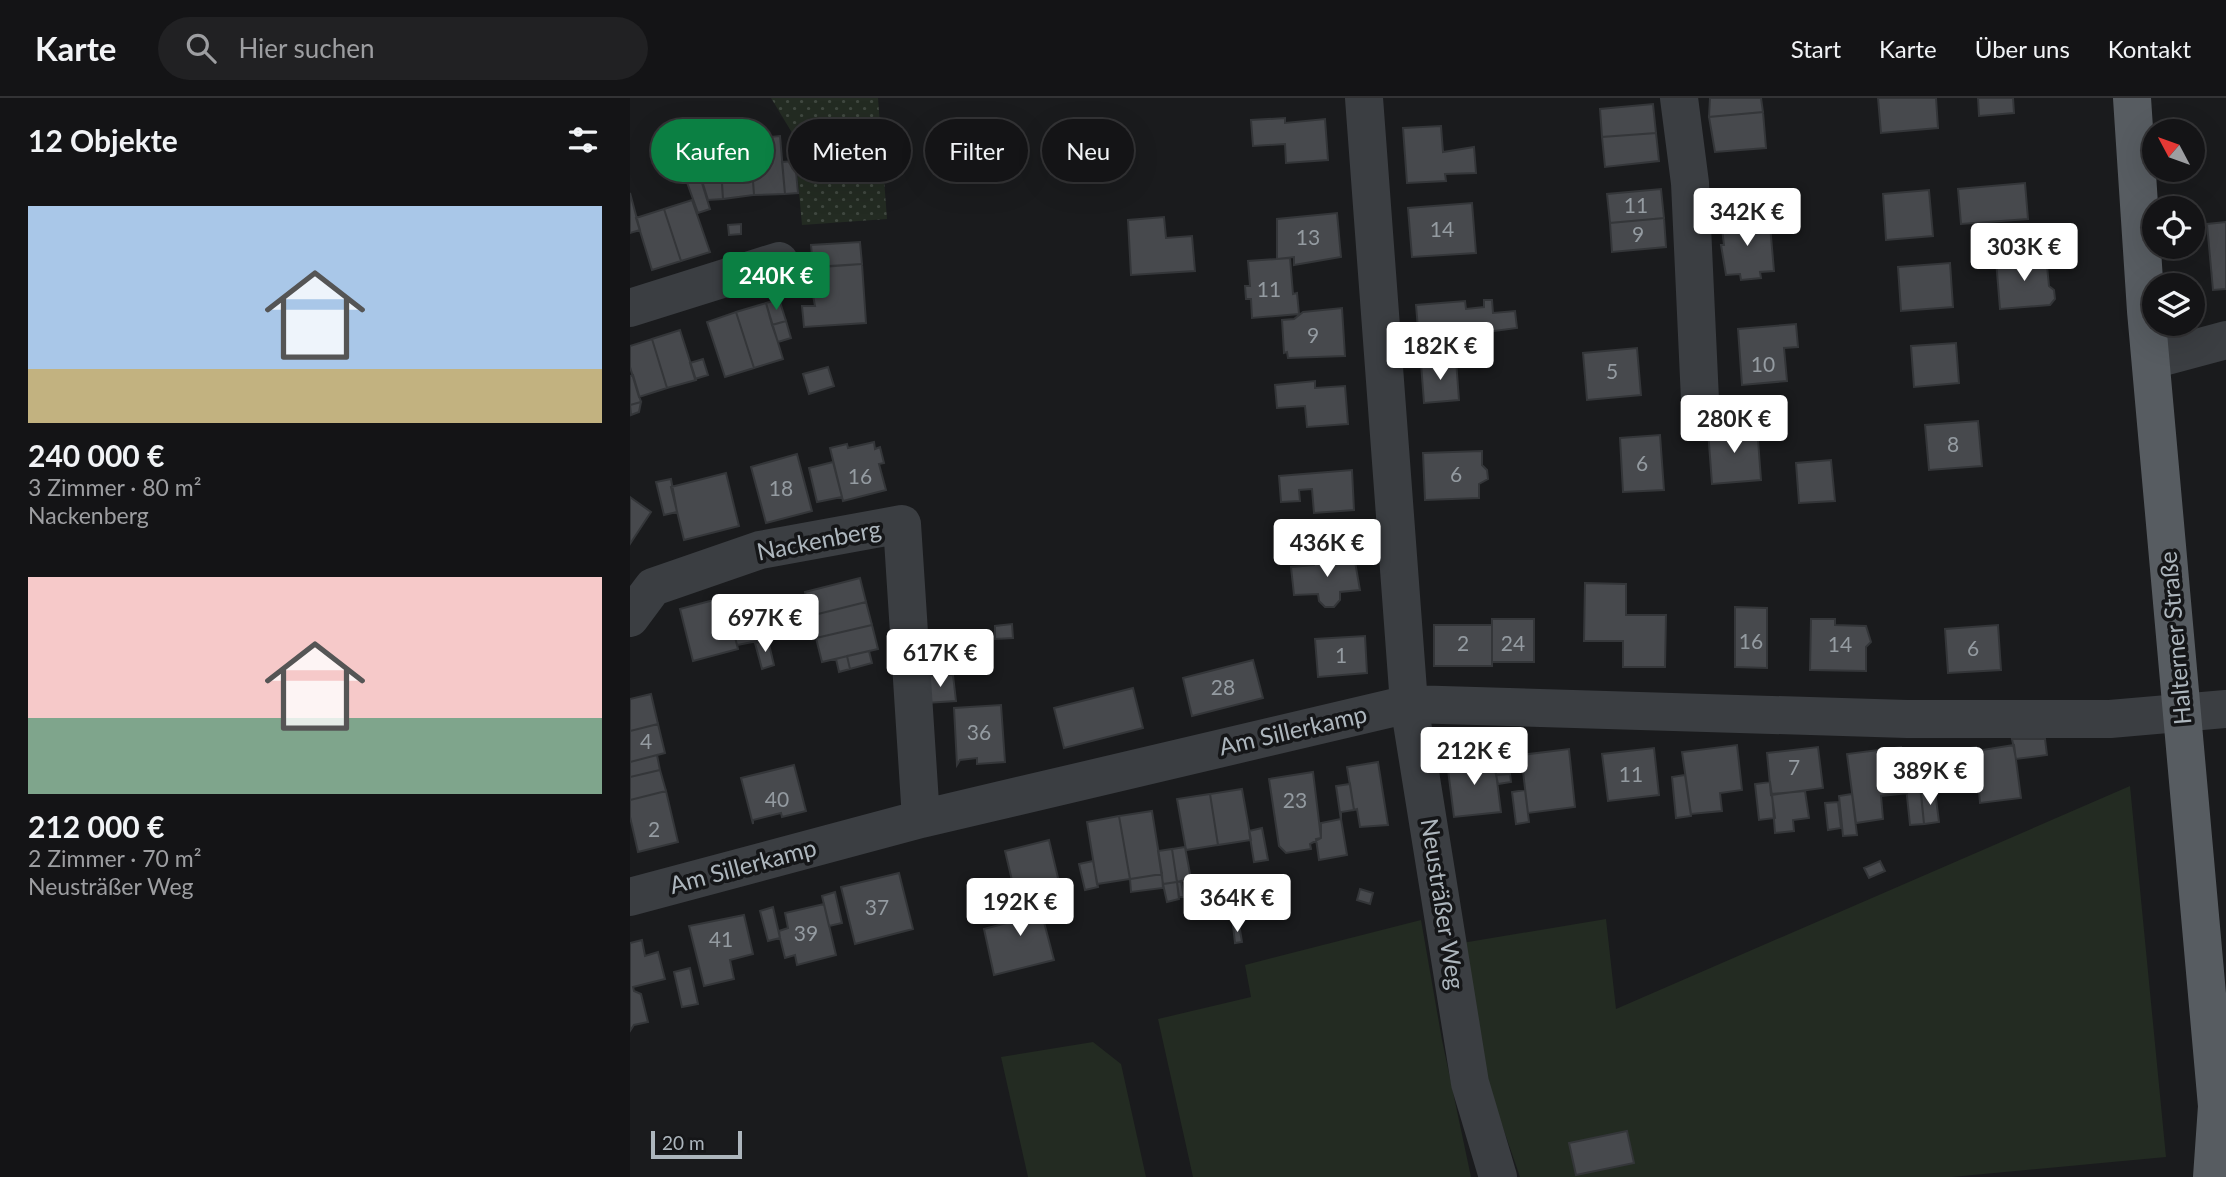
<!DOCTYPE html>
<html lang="de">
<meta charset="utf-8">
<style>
:root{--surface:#141416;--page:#212123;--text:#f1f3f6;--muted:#9d9ea1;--line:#333335;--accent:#0b8043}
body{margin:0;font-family:Lato,sans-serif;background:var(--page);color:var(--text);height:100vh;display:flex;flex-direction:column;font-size:26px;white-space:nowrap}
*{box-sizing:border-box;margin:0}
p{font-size:23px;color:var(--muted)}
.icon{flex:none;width:38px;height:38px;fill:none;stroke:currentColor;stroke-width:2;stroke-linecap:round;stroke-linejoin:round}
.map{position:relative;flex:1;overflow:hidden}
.drawer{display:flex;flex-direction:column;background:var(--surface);width:630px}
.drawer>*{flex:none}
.top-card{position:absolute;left:21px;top:21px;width:665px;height:63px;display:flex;gap:14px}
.needle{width:46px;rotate:311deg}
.controls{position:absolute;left:1512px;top:21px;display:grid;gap:14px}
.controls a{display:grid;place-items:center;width:63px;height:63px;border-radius:50%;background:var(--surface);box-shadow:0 7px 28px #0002,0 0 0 2px var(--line);font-size:35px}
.scale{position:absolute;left:21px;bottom:18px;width:91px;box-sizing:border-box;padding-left:7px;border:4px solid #adb6bd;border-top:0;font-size:19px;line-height:24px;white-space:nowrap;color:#adb6bd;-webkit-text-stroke:5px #151618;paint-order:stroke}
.price{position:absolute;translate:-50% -60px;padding:0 16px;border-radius:7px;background:#fff;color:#222;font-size:23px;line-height:46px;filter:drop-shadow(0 2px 4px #0008)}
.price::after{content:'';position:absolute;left:50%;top:42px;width:21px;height:16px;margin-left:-10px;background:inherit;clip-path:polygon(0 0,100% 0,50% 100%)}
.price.on{background:var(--accent);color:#fff}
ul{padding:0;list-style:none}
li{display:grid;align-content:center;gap:14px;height:371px;padding:0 28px}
li span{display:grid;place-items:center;height:217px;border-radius:0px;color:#555}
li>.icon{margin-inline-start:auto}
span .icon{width:126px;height:126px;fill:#fffc;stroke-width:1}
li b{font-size:30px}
h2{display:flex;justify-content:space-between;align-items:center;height:84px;padding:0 28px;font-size:30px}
.chip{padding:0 24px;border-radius:32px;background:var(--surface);box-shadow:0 7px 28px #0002,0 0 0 2px var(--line);font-size:24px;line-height:63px}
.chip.on{background:var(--accent);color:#fff}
header{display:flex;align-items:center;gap:42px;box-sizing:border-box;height:98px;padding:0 35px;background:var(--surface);border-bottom:2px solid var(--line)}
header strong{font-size:33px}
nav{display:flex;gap:38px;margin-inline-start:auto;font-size:24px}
.search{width:490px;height:63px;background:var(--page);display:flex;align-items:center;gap:18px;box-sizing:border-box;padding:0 24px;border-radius:38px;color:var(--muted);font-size:26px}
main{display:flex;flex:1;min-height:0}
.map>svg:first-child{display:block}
</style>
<header>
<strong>Karte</strong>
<div class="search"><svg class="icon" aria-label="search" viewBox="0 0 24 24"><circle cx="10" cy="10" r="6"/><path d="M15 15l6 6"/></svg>Hier suchen</div>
<nav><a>Start</a><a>Karte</a><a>Über uns</a><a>Kontakt</a></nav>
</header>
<main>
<section class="drawer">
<h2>12 Objekte<svg class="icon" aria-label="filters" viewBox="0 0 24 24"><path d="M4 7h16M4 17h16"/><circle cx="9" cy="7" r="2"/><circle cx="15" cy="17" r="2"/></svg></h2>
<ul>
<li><span style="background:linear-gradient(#a9c7e8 75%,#c2b280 0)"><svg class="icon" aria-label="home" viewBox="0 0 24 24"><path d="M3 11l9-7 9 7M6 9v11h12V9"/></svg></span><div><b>240 000 €</b><p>3 Zimmer · 80 m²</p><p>Nackenberg</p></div></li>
<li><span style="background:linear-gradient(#f6c9c9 65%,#7fa58c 0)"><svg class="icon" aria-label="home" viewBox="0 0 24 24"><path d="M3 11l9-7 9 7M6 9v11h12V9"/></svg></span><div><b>212 000 €</b><p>2 Zimmer · 70 m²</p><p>Neusträßer Weg</p></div></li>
</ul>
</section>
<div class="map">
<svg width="1596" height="1079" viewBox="0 0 1596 1079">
<defs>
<pattern id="park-dots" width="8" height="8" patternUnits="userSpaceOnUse" patternTransform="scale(1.75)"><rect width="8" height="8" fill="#232b22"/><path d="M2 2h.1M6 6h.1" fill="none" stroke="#404840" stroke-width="1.8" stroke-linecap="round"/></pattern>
</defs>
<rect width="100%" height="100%" fill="#1a1b1d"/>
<path fill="#232b22" d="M1500,688L1536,1059L1322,1079H890L850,963L832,845L976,821L986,911Z
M791,822L812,942L841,1079H563L528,921L621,899L615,867Z
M463,944L491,966L516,1079H398L371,959Z"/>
<path fill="url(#park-dots)" d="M141,0H248L257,121L172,127L164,38Z"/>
<path fill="#47494d" stroke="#343639" stroke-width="2" d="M1080,0H1131L1133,14L1079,19Z
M1248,0H1306L1308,30L1251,35Z
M1348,0H1383L1384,15L1349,18Z
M1023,6L1026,35L972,39L970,11Z
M1133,14L1136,50L1085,54L1079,19Z
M655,20V25L695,21L698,62L656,65L655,46L623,48L621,22Z
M811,28L813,54L844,49L846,75L815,76L816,83L777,85L773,30Z
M1026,35L1029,63L975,69L972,39Z
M150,38L155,96L124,97L120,41Z
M120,41L124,97L93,101L89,43Z
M165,63L168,95L155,96L152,64Z
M91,67L93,101L78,102L68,70Z
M68,72L80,111L68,115L54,76Z
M1395,85L1398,121L1331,126L1328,91Z
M1031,91L1034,120L980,125L977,96Z
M1299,92L1303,138L1256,142L1253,96Z
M0,95L10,132L0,135Z
M62,102L80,154L51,163L34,111Z
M842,105L846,155L782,159L778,110Z
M34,111L51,163L22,172L6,120Z
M707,115L711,159L664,167V159L647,161V121Z
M534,119L536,140L562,138L565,173L501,177L498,122Z
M1034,120L1036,149L982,154L980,125Z
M1128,121L1129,127H1140L1144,173L1130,174L1131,180L1111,182L1110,176L1096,177L1091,147H1094L1091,122Z
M1596,124V191L1583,192L1577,126Z
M111,126V136L99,137L98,127Z
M230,144L232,166L183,169L181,147Z
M1416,158L1419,188L1424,192L1425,201L1420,207L1370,211L1366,162Z
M660,160L663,196L667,195L669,216L622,220L621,201H616L615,188H620L618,163Z
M1320,165L1323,209L1271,213L1268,169Z
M232,166L236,225L174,229L172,208H185L178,170Z
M149,201L156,223L142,227L136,205Z
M854,202H862L863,215L885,213L887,230L789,243L786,207L835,203L836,211L854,209Z
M136,205L153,261L124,270L106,214Z
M712,210L715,258L658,260L657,254L654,255L652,222L664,221L673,214Z
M106,214L124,270L95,279L77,224Z
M156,223L161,240L148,244L142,227Z
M1166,226L1168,249L1154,250L1157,283L1112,287L1108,231Z
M50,232L66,282L37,290L22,241Z
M22,241L37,290L9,299L0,269V248Z
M1326,245L1329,285L1284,289L1281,248Z
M1007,250L1011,297L957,302L953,255Z
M73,261L78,277L65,281L60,265Z
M826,262L829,302L794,305L791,265Z
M198,269L204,288L179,296L173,276Z
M3,277L11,304L0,307V278Z
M685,283V290L715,288L718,326L677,329L675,308L647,310L645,287Z
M11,304L9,314L1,317L0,307Z
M1348,323L1352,368L1299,372L1295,327Z
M1127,328L1131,382L1082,386L1078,332Z
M1030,337L1034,392L993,394L990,340Z
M244,344L245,351L250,349L254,365L249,366L256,392L213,403L200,350L217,346L218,350Z
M852,353V367L857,372L858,381L849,386V400L795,402L793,355Z
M167,356L182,413L136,425L121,369Z
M1201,362L1205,403L1169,405L1166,365Z
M203,364L212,399L187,404L179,370Z
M722,372L724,412L684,415L682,391L669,392L670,403L651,404L649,378Z
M96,375L109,428L54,442L41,389Z
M41,381L47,414L34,417L26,384Z
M0,399L21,414L0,446Z
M724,458L730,492L710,494V502L704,509H695L689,503L688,496L664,497L661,469L684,467L688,461Z
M230,480L236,504L180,518L175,494Z
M955,485L996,486V517H1036L1035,569H993V543H954Z
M95,499L108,551L63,563L50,511Z
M128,502L138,541L107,547L98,511Z
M236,504L242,527L186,540L180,518Z
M1105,509L1137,510V570L1105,569Z
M862,521H904V564H862Z
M1181,521H1205V527L1236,528L1241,544L1236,549V573L1180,572Z
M382,526L383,540L365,541V528Z
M242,527L248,551L192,564L186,540Z
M804,527H862V568H804Z
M1368,527L1371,572L1318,575L1315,531Z
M735,538L737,575L688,579L685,541Z
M138,542L144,567L132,571L125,545Z
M239,553L242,565L220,571L217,558Z
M217,558L220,571L209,574L206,561Z
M623,562L633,600L562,618L553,580Z
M323,577L326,603L296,605L294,578Z
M503,590L513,630L434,650L424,610Z
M21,596L28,626L0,633V601Z
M371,607L375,664L347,666V660L330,662L327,667L324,610Z
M28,626L35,655L0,664V633Z
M1382,641H1415L1417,657L1386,661Z
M1107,647L1112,692L1090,695L1092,713L1061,716L1052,654Z
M1384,647L1391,700L1350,705L1346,653Z
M1188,649L1193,690L1141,697L1137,655Z
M1271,649L1277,695L1251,698L1253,721L1226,725L1217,656Z
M1346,649L1347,685L1310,693L1305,656Z
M1024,650L1029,697L978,703L972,656Z
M877,651L880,676L866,677L862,654Z
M939,651L945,709L898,715L891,657Z
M27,657L30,672L0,679V664Z
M864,659L871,714L824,719L817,664Z
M748,664L758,727L730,729L727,711L724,712L717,669Z
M164,667L176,713L152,719L151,715L123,722V726L111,680Z
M30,672L36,693L0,702V679Z
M683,674L691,740L680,746L681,751L656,755L649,748L639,681Z
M880,676L881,684L868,686L866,677Z
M1055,677L1061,718L1046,720L1042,679Z
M1289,678L1294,726L1280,727L1275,679Z
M1140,684L1145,720L1129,722L1125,686Z
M720,686L724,712L711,714V722L706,688Z
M612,691L621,742L588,747L580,696Z
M895,692L899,724L886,726L882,694Z
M36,693L48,744L8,754L0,719V702Z
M1175,693L1179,720L1163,722L1164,733L1145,735L1142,696Z
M1305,693L1309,724L1294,726L1291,694Z
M580,696L588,747L556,752L547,701Z
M1222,696L1227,737L1213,738L1209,698Z
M1208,704L1211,730L1198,732L1195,705Z
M522,713L532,776L500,781L489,718Z
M489,718L500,781L467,786L457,724Z
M711,721L717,757L689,762L686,741L691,740V725Z
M632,730L638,762L624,764L619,733Z
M419,742L429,784L385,795L375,753Z
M555,749L561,781L547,784L542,751Z
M542,751L547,784L533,786L528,753Z
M463,763L468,789L455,792L449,766Z
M1250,763L1255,773L1239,780L1234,770Z
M269,775L283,831L225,846L211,789Z
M532,776L533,790L501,794L500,781Z
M551,783L554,799H549L547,784Z
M547,784L549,801L537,804L533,786Z
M405,790L424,862L364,877L354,831L392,821L385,795Z
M730,791L743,795L740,806L727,802Z
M205,794L212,825L199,828L192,798Z
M194,806L206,857L167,867L165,857L155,860L150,840L149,833L158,830L155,815Z
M143,809L150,840L138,843L130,813Z
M114,817L123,856L100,862L104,881L74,888L59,828Z
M609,826L612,844L605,845L603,827Z
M12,842L15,858L28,854L35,881L3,889L4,893L11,896L18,924L4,927L0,933V845Z
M60,870L68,906L52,909L44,874Z
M997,1033L1004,1065L946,1077L939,1045Z"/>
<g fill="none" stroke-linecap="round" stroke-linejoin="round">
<path stroke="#3b3e42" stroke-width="38" d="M734,0L779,606L840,985L868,1079
M1049,0L1060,85L1070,302
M0,210L149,163
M1522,262L1596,242
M0,520L23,489L130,452L272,426L291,721
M0,799L291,721L779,606L1277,621H1480L1596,611"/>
<path stroke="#575c61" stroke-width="38" d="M1502,0L1516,213L1587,1008L1582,1079"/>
</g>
<g text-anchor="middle" stroke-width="7" stroke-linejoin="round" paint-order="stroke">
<g font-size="21" fill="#949ba1">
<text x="1006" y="115">11</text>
<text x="812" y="139">14</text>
<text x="1008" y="144">9</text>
<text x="678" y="147">13</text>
<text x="639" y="199">11</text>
<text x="683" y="245">9</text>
<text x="1133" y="274">10</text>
<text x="982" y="281">5</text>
<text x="1323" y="354">8</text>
<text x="1012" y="373">6</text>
<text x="826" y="384">6</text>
<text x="230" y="386">16</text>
<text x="151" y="398">18</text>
<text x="1121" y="551">16</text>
<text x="833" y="553">2</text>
<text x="883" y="553">24</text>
<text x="1210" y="554">14</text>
<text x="1343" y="558">6</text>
<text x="711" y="565">1</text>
<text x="593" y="597">28</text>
<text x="349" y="642">36</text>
<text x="16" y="651">4</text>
<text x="1164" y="677">7</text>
<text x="1001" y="684">11</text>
<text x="147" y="709">40</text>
<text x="665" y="710">23</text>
<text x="24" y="739">2</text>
<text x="247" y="817">37</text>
<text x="176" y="843">39</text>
<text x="91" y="849">41</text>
</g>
<g font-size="24" fill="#adb6bd" stroke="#151618">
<text transform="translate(189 443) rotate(-11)" y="8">Nackenberg</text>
<text transform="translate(1546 540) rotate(-95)" y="8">Halterner Straße</text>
<text transform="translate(663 633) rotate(-13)" y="8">Am Sillerkamp</text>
<text transform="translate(113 769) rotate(-15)" y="8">Am Sillerkamp</text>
<text transform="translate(812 806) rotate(81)" y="8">Neusträßer Weg</text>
</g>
</g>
</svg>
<div class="controls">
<a><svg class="needle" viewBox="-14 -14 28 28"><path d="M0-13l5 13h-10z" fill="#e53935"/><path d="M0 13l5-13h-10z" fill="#9d9ea1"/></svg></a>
<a><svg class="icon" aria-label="locate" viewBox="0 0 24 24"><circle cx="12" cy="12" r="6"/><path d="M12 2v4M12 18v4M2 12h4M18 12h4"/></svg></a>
<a><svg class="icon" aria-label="layers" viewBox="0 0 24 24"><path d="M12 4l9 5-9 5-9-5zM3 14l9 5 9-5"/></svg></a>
</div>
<div class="scale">20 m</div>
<b class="price" style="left:1117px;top:150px">342K €</b>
<b class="price" style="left:1394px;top:185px">303K €</b>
<b class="price on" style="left:146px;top:214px">240K €</b>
<b class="price" style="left:810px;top:284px">182K €</b>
<b class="price" style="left:1104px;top:357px">280K €</b>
<b class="price" style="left:697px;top:481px">436K €</b>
<b class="price" style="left:135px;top:556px">697K €</b>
<b class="price" style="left:310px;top:591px">617K €</b>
<b class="price" style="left:844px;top:689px">212K €</b>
<b class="price" style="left:1300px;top:709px">389K €</b>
<b class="price" style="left:607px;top:836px">364K €</b>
<b class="price" style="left:390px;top:840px">192K €</b>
<div class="top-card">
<a class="chip on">Kaufen</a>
<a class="chip">Mieten</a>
<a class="chip">Filter</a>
<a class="chip">Neu</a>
</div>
</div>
</main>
